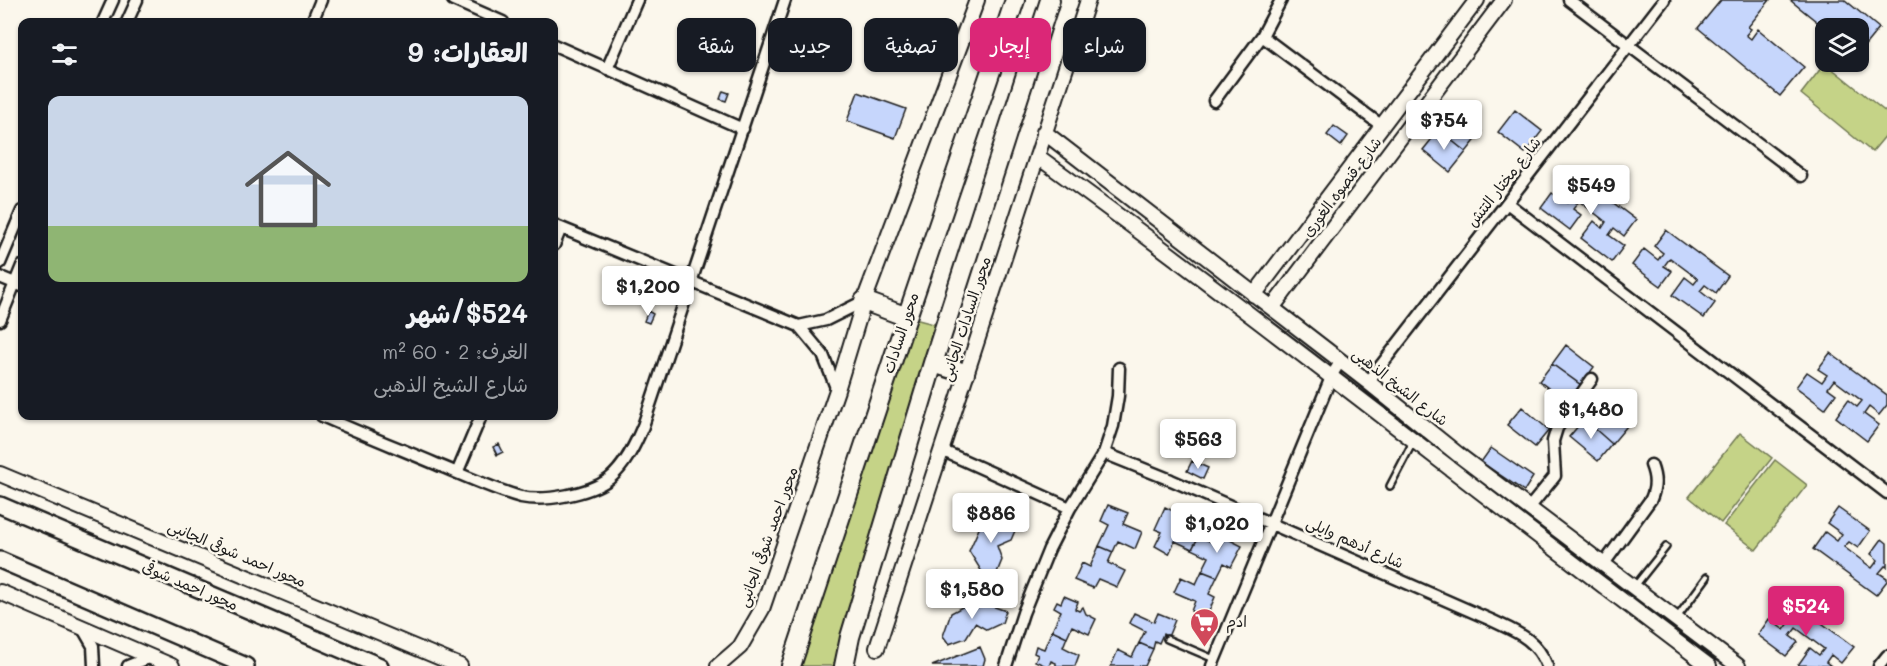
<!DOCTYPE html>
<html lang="ar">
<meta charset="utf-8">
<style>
:root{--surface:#171b24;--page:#242831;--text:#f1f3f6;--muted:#9ea1a6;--accent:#db2777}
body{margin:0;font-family:Mali,"Playpen Sans Arabic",sans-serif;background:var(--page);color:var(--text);direction:rtl;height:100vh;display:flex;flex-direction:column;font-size:22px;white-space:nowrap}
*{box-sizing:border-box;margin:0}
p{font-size:20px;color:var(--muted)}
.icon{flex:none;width:33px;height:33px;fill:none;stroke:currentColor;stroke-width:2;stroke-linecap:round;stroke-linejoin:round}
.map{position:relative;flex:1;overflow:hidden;direction:ltr}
.panel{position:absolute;left:18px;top:18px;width:540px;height:402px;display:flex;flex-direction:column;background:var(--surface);border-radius:12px;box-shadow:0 2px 4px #0004;direction:rtl}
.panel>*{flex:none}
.top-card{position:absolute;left:576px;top:18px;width:570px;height:54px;direction:rtl;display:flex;gap:12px}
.fabs{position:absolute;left:1815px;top:18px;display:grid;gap:12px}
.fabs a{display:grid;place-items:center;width:54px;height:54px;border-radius:12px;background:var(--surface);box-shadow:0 2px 4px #0004;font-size:30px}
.price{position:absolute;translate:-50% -51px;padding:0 14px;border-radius:6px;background:#fff;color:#222;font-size:20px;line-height:39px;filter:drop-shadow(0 2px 3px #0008)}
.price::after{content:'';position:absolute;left:50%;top:36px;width:18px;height:14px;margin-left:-9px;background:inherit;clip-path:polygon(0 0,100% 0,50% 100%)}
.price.active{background:var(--accent);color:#fff}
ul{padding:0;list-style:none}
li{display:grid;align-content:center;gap:12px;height:318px;padding:0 30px}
li span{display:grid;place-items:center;height:186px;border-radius:12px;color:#555}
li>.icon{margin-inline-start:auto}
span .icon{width:108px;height:108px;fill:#fffc;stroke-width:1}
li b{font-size:26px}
h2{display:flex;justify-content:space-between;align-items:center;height:72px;padding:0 30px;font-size:26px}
.tag{padding:0 21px;border-radius:12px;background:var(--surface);box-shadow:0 2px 4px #0004;font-size:21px;line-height:54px}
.tag.active{background:var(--accent);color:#fff}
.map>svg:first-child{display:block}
</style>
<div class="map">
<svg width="1887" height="666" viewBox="0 0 1887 666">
<rect width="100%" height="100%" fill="#fbf7ec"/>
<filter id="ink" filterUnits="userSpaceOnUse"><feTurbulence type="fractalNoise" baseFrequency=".0167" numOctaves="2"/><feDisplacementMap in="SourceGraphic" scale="12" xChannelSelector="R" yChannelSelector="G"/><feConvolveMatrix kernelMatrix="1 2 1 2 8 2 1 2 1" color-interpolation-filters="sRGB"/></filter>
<g filter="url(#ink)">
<path fill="#c5d387" stroke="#707852" stroke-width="1.5" d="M1825,63L1887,113V134L1872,152L1801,94Z
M907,317L945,327L844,666H792Z
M1740,433L1772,458L1721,523L1689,497Z
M1775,460L1807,485L1756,550L1724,525Z"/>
<path fill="#c6d6fc" stroke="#1c1c1c" stroke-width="1.5" d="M1721,0H1770L1748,27L1751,29L1746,35L1751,39L1758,29L1804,67L1780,96L1698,28Z
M1790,0H1845L1879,28L1858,54V28L1826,29Z
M723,91L729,93L726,101L720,99Z
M858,92L906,109L895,138L847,121Z
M1454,110L1482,132L1466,152L1439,130Z
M1515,110L1542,131L1525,153L1498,132Z
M1334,126L1348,136L1341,146L1327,135Z
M1439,130L1466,152L1450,172L1423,150Z
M1575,174L1636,220L1624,236L1614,228L1609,235L1624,246L1612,262L1581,238L1594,221L1602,228L1606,222L1579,201L1573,209L1581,215L1570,230L1541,208L1552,193L1567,203L1572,196L1563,190Z
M1666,230L1728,276L1716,293L1705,285L1700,291L1715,303L1704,318L1672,295L1685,277L1694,284L1698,279L1670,258L1664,266L1672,271L1661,286L1632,265L1644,249L1658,260L1663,253L1654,246Z
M648,311L653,314L649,323L644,321Z
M1566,345L1594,367L1581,385L1552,364Z
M1830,353L1887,395V405L1879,415L1869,407L1864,414L1879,425L1867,441L1836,417L1848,400L1857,407L1862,401L1834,380L1828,388L1836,394L1825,409L1796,387L1807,372L1822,382L1827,375L1818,369Z
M1552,364L1581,385L1567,402L1539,381Z
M1598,402L1627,426L1612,444L1584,419Z
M1522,407L1549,430L1535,447L1507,425Z
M1584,419L1612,444L1598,461L1569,437Z
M499,444L503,452L497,455L493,447Z
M1491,448L1533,477L1524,491L1481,462Z
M1192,461L1208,468L1203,479L1187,471Z
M1108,505L1128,513L1123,524L1142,532L1135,549L1118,541L1113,552L1099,546L1109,525L1101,521Z
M1165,507L1183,516L1178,526L1199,536L1192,549L1175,541L1169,554L1155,546L1162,532L1155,529Z
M1838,508L1870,531L1858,548L1849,542L1844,547L1872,568L1878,560L1871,554L1882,539L1887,543V567L1885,566L1879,573L1887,578V581L1876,595L1813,549L1825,532L1837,541L1842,534L1827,523Z
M1009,515L1012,524L1017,526L1011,540L997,546L1002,560L996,575L985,577L969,551L982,522Z
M1199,536L1220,546L1224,537L1242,546L1231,567L1224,563L1217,577L1202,571L1209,557L1192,549Z
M1099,546L1113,552L1108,563L1125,571L1117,587L1098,579L1093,588L1074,580L1082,563L1090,567Z
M1202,571L1217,577L1209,594L1215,597L1206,618L1191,611L1195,601L1174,592L1181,577L1196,584Z
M1064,596L1078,602L1075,609L1079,611L1083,607L1086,614L1096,619L1089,634L1072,626L1067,637L1052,630L1061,611L1054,607L1057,601L1061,603Z
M975,600L1006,611L1002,623L987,630L975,623L966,638L949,644L943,636L951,613Z
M1792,601L1854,647L1841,663L1831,655L1826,662L1831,666L1798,665L1810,648L1819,655L1824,649L1796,628L1790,636L1798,642L1786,656L1758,635L1769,619L1784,630L1789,623L1780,617Z
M1134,613L1154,622L1158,613L1175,620L1168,637L1163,634L1159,643L1155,641L1153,649L1139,643L1145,631L1129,623Z
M1052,630L1067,637L1063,647L1079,655L1075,666H1056V663L1051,661L1049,666H1046L1035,661L1038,655L1034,653L1036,646L1044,649Z
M1139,643L1153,649L1145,666H1111L1118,650L1132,657Z
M980,647L985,659L983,666H932Z"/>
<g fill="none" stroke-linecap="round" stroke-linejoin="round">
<defs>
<path id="service" d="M1390,486L1413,442
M1635,586L1666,547
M1676,619L1707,577
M1167,639L1214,659"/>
<path id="minor" d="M453,0L503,22
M1569,0L1801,176
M103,22L113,0
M127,22L137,0
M312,22L321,0
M1262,36L1382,126
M554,45L743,129
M607,69L637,0
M1214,101L1262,36L1281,0
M1507,203L1887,493
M554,225L799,326L823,355L837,390
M554,245L561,228
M0,263L22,211
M0,277L22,286
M0,320L22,266
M799,326L826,320L864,301
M1368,382L1664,0
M322,416C360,433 398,448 436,464C463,475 492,489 521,497C544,502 589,494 609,479C625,466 635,445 643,426L785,0
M941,450L1070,508
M1104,453L1171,480L1491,620C1516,632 1536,638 1547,666
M457,473L481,416
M1529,508L1555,476L1553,441L1557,428L1592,379
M1603,565L1651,499C1656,487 1656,478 1651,465
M82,627L93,646L94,666
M128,666L151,657
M1006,666L1023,613L1049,549L1070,508L1104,453L1113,426L1118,396L1119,368
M1212,666L1332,375L1340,362
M1879,666L1887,656"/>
<path id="tertiary" d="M1044,132L1368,382L1460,456L1738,666
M1037,156C1264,321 1484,497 1709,666
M1254,295L1477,0
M1272,308L1504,0
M0,474L460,666
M0,592L172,666
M877,648L1088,0
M718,666L740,647L762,609L837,390L864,301L977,0"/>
<path id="secondary" d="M0,505L380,666
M0,560L246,666"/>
<path id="primary" d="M864,301L907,317
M933,363L965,373
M791,666L907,317L1015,0
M844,666L850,637L933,363L1050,0"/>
</defs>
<use href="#service" stroke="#1c1c1c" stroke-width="10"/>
<use href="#minor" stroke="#1c1c1c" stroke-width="15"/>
<use href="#tertiary" stroke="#1c1c1c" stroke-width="18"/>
<use href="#secondary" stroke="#1c1c1c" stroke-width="20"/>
<use href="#primary" stroke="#1c1c1c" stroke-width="22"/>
<use href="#service" stroke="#fbf7ec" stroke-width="5"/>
<use href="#minor" stroke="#fbf7ec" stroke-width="10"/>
<use href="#tertiary" stroke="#fbf7ec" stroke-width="14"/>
<use href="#secondary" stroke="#fbf7ec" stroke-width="15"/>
<use href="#primary" stroke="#fbf7ec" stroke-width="18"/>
</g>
</g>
<defs>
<symbol id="supermarket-pin" viewBox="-11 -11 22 30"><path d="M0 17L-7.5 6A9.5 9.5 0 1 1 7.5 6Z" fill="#d1495b" stroke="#fbf7ec"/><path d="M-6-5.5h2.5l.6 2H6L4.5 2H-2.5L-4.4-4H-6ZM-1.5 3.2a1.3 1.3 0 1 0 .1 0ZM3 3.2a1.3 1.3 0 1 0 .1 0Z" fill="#fff"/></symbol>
</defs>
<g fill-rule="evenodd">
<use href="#supermarket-pin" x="1188" y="606" width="33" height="45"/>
</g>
<g text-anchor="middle" stroke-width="5" stroke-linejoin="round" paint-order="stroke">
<g font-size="15" fill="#1c1c1c" stroke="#fbf7ec">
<text transform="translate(1504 182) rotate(-52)" y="5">شارع مختار التتش</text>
<text transform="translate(1342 187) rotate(-53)" y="5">شارع قنصوه الغورى</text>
<text transform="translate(966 319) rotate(-72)" y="5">محور السادات الجانبى</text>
<text transform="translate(901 333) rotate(-72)" y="5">محور السادات</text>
<text transform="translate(1400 387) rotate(38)" y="5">شارع الشيخ الذهبى</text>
<text transform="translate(768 537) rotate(-70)" y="5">محور احمد شوقى الجانبى</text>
<text transform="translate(1355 543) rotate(24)" y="5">شارع أدهم وايلى</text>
<text transform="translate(237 554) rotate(23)" y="5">محور احمد شوقى الجانبى</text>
<text transform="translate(190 586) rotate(23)" y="5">محور احمد شوقى</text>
</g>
<g font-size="15" fill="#1c1c1c" stroke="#fbf7ec" text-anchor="start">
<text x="1226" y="627">ادم</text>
</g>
</g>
</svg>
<div class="fabs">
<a><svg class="icon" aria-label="layers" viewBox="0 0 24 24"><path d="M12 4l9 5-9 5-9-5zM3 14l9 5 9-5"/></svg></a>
</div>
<b class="price" style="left:1444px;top:151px">$754</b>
<b class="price" style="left:1591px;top:216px">$549</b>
<b class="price" style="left:648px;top:317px">$1,200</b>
<b class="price" style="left:1591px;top:440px">$1,480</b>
<b class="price" style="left:1198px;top:470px">$563</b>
<b class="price" style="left:991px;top:544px">$886</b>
<b class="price" style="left:1217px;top:554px">$1,020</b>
<b class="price" style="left:972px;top:620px">$1,580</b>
<b class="price active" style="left:1806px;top:637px">$524</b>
<div class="top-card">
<a class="tag">شراء</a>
<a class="tag active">إيجار</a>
<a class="tag">تصفية</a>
<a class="tag">جديد</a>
<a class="tag">شقة</a>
</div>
<section class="panel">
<h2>العقارات: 9<svg class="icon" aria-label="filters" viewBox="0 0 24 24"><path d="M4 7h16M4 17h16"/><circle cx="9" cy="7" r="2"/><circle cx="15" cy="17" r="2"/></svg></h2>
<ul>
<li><span style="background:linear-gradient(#c9d6e8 70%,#8fb573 0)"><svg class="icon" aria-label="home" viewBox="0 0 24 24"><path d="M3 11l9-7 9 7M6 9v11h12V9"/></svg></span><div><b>$524/شهر</b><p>الغرف: 2 · 60 m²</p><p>شارع الشيخ الذهبى</p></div></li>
</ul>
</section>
</div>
